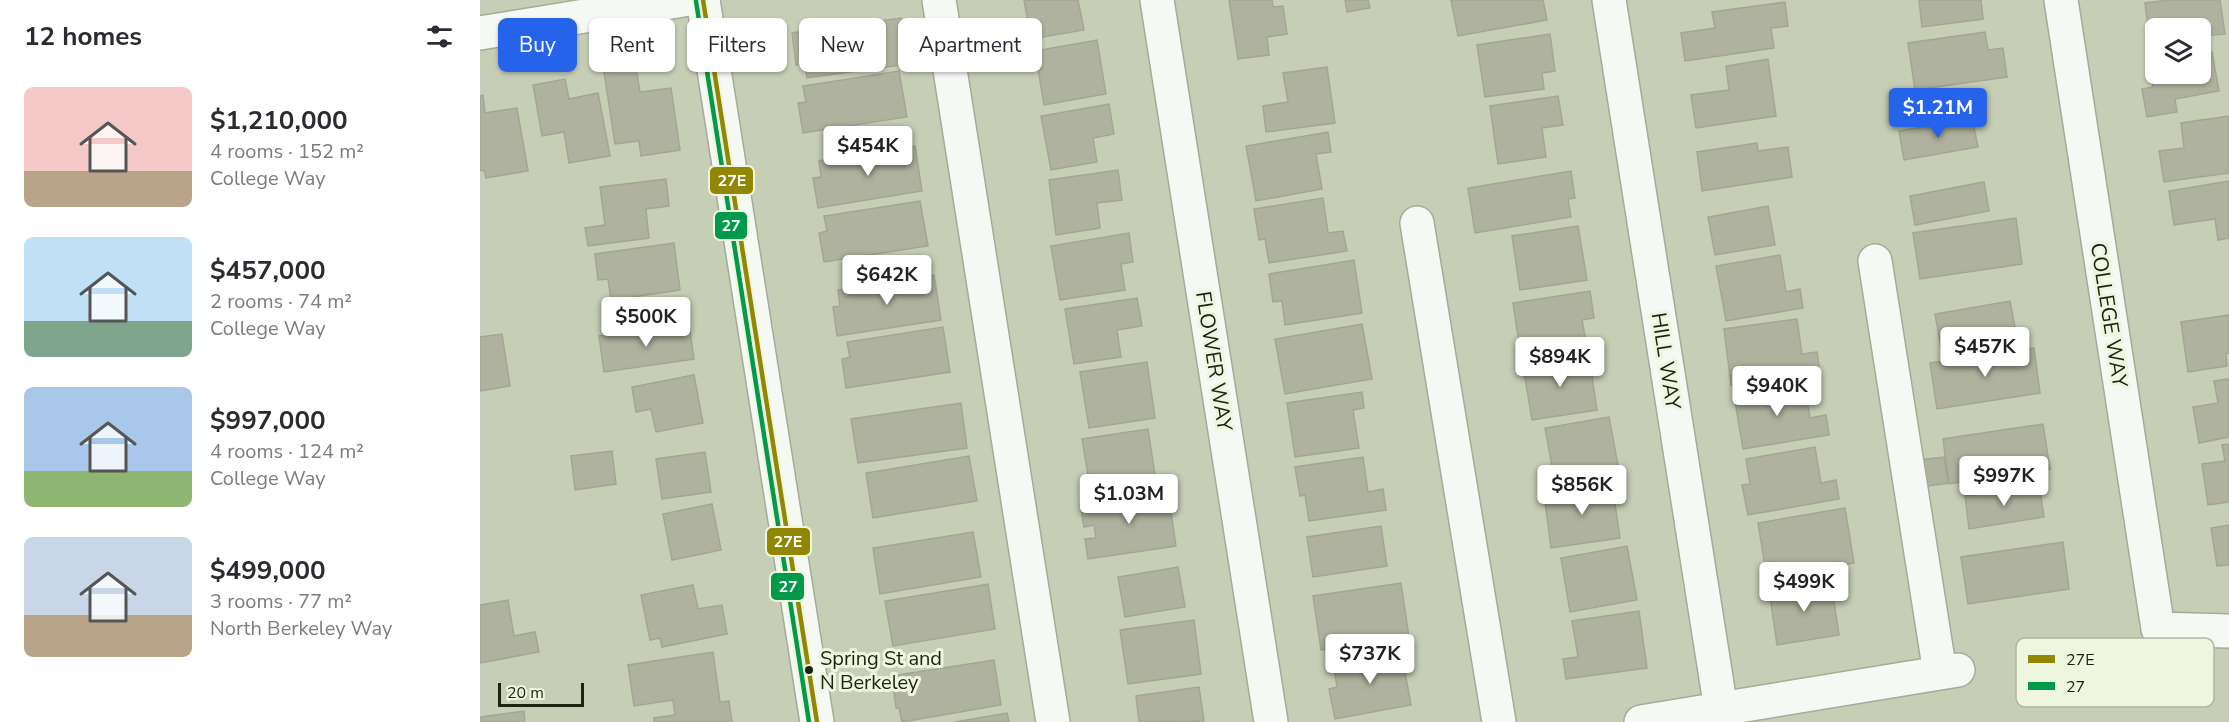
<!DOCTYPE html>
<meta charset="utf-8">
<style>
:root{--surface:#fff;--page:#f7f7f7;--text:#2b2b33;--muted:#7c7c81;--accent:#2563eb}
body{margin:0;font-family:"Nunito Sans",sans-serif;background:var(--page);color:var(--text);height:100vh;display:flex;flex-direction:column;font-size:22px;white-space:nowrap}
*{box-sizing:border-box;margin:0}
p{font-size:20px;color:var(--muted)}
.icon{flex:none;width:33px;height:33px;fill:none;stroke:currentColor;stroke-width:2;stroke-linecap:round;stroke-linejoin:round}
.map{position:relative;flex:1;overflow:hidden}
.details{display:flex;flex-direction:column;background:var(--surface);width:480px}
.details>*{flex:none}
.guide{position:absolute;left:18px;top:18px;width:570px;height:54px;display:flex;gap:12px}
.controls{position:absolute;left:1665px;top:18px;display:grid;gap:12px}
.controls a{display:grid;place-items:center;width:66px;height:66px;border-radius:9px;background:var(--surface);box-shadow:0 2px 4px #0004;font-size:30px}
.scale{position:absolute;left:18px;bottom:15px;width:86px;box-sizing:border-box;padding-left:6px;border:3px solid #1d2312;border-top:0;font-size:16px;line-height:21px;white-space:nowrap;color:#1d2312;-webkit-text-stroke:4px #eef6e0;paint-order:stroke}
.price{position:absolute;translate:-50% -51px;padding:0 14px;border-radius:6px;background:#fff;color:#222;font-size:20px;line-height:39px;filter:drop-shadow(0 2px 3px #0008)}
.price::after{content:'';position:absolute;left:50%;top:36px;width:18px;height:14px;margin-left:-9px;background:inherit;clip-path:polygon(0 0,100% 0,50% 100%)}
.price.selected{background:var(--accent);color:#fff}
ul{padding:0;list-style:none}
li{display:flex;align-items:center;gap:18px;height:150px;padding:0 24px}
li span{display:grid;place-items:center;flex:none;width:168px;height:120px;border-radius:9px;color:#555}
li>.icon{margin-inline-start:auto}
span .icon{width:72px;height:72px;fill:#fffc;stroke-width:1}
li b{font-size:26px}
h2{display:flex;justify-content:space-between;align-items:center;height:72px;padding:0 24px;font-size:26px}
.tag{padding:0 21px;border-radius:9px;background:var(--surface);box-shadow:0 2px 4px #0004;font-size:21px;line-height:54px}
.tag.selected{background:var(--accent);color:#fff}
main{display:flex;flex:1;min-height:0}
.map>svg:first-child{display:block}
</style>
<main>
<section class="details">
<h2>12 homes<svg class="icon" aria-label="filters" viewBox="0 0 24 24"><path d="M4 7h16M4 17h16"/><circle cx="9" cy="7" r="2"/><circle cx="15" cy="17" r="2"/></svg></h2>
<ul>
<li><span style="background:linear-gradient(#f6c9c9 70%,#b9a48a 0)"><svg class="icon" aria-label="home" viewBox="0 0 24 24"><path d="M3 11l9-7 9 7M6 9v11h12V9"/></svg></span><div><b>$1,210,000</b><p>4 rooms · 152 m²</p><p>College Way</p></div></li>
<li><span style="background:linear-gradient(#bfe0f5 70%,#7fa58c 0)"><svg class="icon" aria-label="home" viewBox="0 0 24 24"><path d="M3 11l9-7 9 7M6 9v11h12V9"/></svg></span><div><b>$457,000</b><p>2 rooms · 74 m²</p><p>College Way</p></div></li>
<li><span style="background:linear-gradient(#a9c7e8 70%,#8fb573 0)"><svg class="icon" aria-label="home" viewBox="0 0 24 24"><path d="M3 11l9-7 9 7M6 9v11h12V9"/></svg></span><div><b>$997,000</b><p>4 rooms · 124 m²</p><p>College Way</p></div></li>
<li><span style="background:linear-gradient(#c9d6e8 65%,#b9a48a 0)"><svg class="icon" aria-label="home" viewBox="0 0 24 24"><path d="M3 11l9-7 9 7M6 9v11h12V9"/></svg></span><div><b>$499,000</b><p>3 rooms · 77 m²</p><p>North Berkeley Way</p></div></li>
</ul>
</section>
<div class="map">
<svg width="1749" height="722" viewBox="0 0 1749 722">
<rect width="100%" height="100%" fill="#c6ceb6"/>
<path fill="#afb29e" stroke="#a3a692" stroke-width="1.5" d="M544,0H598L604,30L551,39Z
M749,0H792L793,7L803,6L807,34L787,37L789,55L758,59Z
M865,0H888L890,8L867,12Z
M971,0H1063L1067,20L978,36Z
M1439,0H1501L1503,19L1442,27Z
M1689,0H1740L1745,34L1720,36V28H1676V42H1670L1665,3Z
M1305,2L1308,26L1291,28L1294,48L1205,61L1201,33L1235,28L1232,12Z
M421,18L427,64L327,78L325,64L316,65L312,33Z
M1505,32L1508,50L1523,48L1527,77L1435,90L1428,43Z
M1070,34L1075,71L1062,73L1064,89L1005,97L997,45Z
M617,40L626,94L564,105L555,51Z
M1732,52L1739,91L1695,99L1697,112L1667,117L1662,89L1673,87L1669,63L1676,61V74H1720V54Z
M1288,59L1296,116L1216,128L1211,95L1249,90L1246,66Z
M847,67L855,123L786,132L783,106L808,102L803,73Z
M156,68L160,92L191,88L200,150L161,156L159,141L135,144L124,72Z
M419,71L427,117L323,133L318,103L326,102L323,86Z
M85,79L89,99L118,93L130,156L89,163L84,132L62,136L53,85Z
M3,95L5,113L37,108L48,171L6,178L4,170L0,171V96Z
M1078,96L1083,125L1062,128L1066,157L1018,164L1010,106Z
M629,104L634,134L613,138L617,162L571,170L561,116Z
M1749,116V173L1684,182L1679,151L1704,148L1701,123Z
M1492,118L1498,147L1424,160L1419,131Z
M848,132L851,152L836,154L842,189L776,201L766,146Z
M1277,143L1278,151L1308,147L1312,177L1222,191L1217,152Z
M435,146L442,191L338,208L333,178L341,177L339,161Z
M638,170L642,200L617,203L620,228L576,235L569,180Z
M1091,171L1095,198L1088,199L1091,217L995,233L988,188Z
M186,179L189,206L166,209L169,238L108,246L105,228L125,225L120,187Z
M1749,181V238L1738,240L1735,219L1694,225L1689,191Z
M1504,182L1509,211L1435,225L1430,196Z
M843,198L848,233L863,231L867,251L789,263L785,239L779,240L774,209Z
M440,201L448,246L344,262L339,233L347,231L344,216Z
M1288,206L1295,245L1235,255L1228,217Z
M1536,218L1542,264L1440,279L1433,233Z
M1098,226L1107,280L1040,290L1032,236Z
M649,233L653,262L641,264L645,290L580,300L571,246Z
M194,243L200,290L131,300L128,279L118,280L115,254Z
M1300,255L1306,292L1320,289L1323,308L1246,321L1236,266Z
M874,260L882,313L805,325L802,301L793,302L789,274Z
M454,275L461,320L357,336L353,307L360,306L358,290Z
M1110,291L1114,318L1102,320L1107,347L1041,357L1033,303Z
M657,298L662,326L637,330L641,357L594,364L585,309Z
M1530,301L1536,333L1461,347L1455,314Z
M1749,315V353L1746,354L1747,366L1708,372L1701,322Z
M1317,319L1322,354L1337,352L1340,372L1251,385L1244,329Z
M209,324L214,359L124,372L119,336Z
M882,324L892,379L805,394L795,339Z
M463,327L470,372L366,388L362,359L370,357L367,342Z
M22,334L30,386L0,391V337Z
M1554,348L1560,393L1457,409L1450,363Z
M1109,356L1117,410L1052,420L1043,366Z
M667,362L675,418L609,428L600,372Z
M214,375L223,423L176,432L171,409L156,412L152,387Z
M1749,379V437L1719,443L1713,407L1738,403L1734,381Z
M1325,383L1330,418L1346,415L1349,435L1263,449L1254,395Z
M882,392L884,408L873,410L879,448L815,457L807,403Z
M481,403L487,448L378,463L371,419Z
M1129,417L1139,471L1075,483L1065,428Z
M1563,424L1570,469L1469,484L1463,439Z
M668,429L676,482L611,493L602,439Z
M1749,444V502L1728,505L1722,464L1745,461L1742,445Z
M1335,447L1341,483L1356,480L1359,499L1268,515L1262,485L1270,484L1266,459Z
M132,451L136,484L95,490L91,456Z
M225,452L231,492L182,499L176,459Z
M489,456L497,501L393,518L386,473Z
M883,457L888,492L903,489L906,510L829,521L825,495L820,496L815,467Z
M1464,457L1468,483L1442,487L1438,460Z
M1132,484L1140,538L1071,548L1064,494Z
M1559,485L1564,517L1489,529L1485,496Z
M688,492L696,546L608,559L605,539L616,538L614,525L604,527L600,504Z
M232,504L241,550L192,560L183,514Z
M1365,508L1374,563L1287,578L1278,523Z
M1749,525V565L1737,566L1731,528Z
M901,526L907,566L833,577L827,537Z
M493,532L501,577L400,594L393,548Z
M1583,542L1589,589L1488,604L1481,557Z
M1147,546L1157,600L1090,612L1081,558Z
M698,567L705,607L645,617L638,577Z
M1351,581L1359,635L1297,645L1289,590Z
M921,583L929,637L841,650L833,596Z
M508,584L515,629L413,646L405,601Z
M213,585L218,609L242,605L247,634L182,647L180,638L170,640L161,595Z
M28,600L34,636L55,632L59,652L0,663V605Z
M1159,611L1167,668L1086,679L1083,659L1098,657L1092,621Z
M714,620L721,674L648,684L640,630Z
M921,650L931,705L855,719L849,689L857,687L853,662Z
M233,652L240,702L249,701L252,722H174V718L195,715L193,700L154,706L148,665Z
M514,660L521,705L422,722L419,708H416L412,676Z
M719,687L724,721L659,722L656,696Z
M44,711L45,722H1V717Z
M527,713L529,722H475Z"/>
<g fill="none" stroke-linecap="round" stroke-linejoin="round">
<defs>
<path id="minor" d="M223,0L337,722
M459,0L573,722
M677,0L791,722
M1129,0L1243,722
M1581,0L1678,629L1749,631
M0,33L203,0
M937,223L1019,722
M1395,261L1460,673
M1161,722L1478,670"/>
</defs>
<use href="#minor" stroke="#a5ab98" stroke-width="36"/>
<use href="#minor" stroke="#f6f8f4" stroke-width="33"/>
<defs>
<path id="bus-1" d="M223,0L337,722"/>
<path id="bus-2" d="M216,1L329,722"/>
</defs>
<use href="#bus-1" stroke="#eef6e0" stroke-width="9"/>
<use href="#bus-2" stroke="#eef6e0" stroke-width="9"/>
<use href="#bus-1" stroke="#928705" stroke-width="4.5"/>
<use href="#bus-2" stroke="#03994b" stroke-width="4.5"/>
</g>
<circle fill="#1d2312" stroke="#eef6e0" stroke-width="2" cx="329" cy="670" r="5"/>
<g text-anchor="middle" stroke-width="6" stroke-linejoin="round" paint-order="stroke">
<g font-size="20" fill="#1d2312" stroke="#eef6e0" text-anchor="start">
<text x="340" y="665">Spring St and<tspan x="340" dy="24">N Berkeley</tspan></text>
</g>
<g font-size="21" fill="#1d2312" stroke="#eef6e0">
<text transform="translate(1629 315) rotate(81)" y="7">COLLEGE WAY</text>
<text transform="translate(734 361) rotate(81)" y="7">FLOWER WAY</text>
<text transform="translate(1186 361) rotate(81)" y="7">HILL WAY</text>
</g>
</g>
<rect x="1536" y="638" width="198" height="69" rx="9" fill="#eef6e0" stroke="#afb7a2" stroke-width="1.5"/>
<rect x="1548" y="655" width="27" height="8" fill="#928705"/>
<rect x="1548" y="682" width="27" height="8" fill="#03994b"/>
<g font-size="16" fill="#1d2312">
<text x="1586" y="665">27E</text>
<text x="1586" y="692">27</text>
</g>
<g stroke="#eef6e0" stroke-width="2">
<rect x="229" y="166" width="45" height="29" rx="6" fill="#928705"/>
<rect x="234" y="211" width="34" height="29" rx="6" fill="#03994b"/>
<rect x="286" y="527" width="45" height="29" rx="6" fill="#928705"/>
<rect x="290" y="572" width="35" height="29" rx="6" fill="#03994b"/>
</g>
<g font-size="16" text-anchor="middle" font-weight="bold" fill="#fff">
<text x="252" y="186">27E</text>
<text x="251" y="231">27</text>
<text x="308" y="547">27E</text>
<text x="308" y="592">27</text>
</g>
</svg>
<div class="controls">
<a><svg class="icon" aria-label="layers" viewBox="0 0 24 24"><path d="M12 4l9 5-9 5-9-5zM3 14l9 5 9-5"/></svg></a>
</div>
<div class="scale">20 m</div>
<b class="price selected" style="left:1458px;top:139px">$1.21M</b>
<b class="price" style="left:388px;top:177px">$454K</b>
<b class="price" style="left:407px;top:306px">$642K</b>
<b class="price" style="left:166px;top:348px">$500K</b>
<b class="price" style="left:1505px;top:378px">$457K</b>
<b class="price" style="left:1080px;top:388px">$894K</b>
<b class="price" style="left:1297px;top:417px">$940K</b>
<b class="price" style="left:1524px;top:507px">$997K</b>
<b class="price" style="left:1102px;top:516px">$856K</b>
<b class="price" style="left:649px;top:525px">$1.03M</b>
<b class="price" style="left:1324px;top:613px">$499K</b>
<b class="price" style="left:890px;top:685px">$737K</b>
<div class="guide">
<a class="tag selected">Buy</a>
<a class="tag">Rent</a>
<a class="tag">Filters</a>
<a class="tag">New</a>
<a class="tag">Apartment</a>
</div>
</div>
</main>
